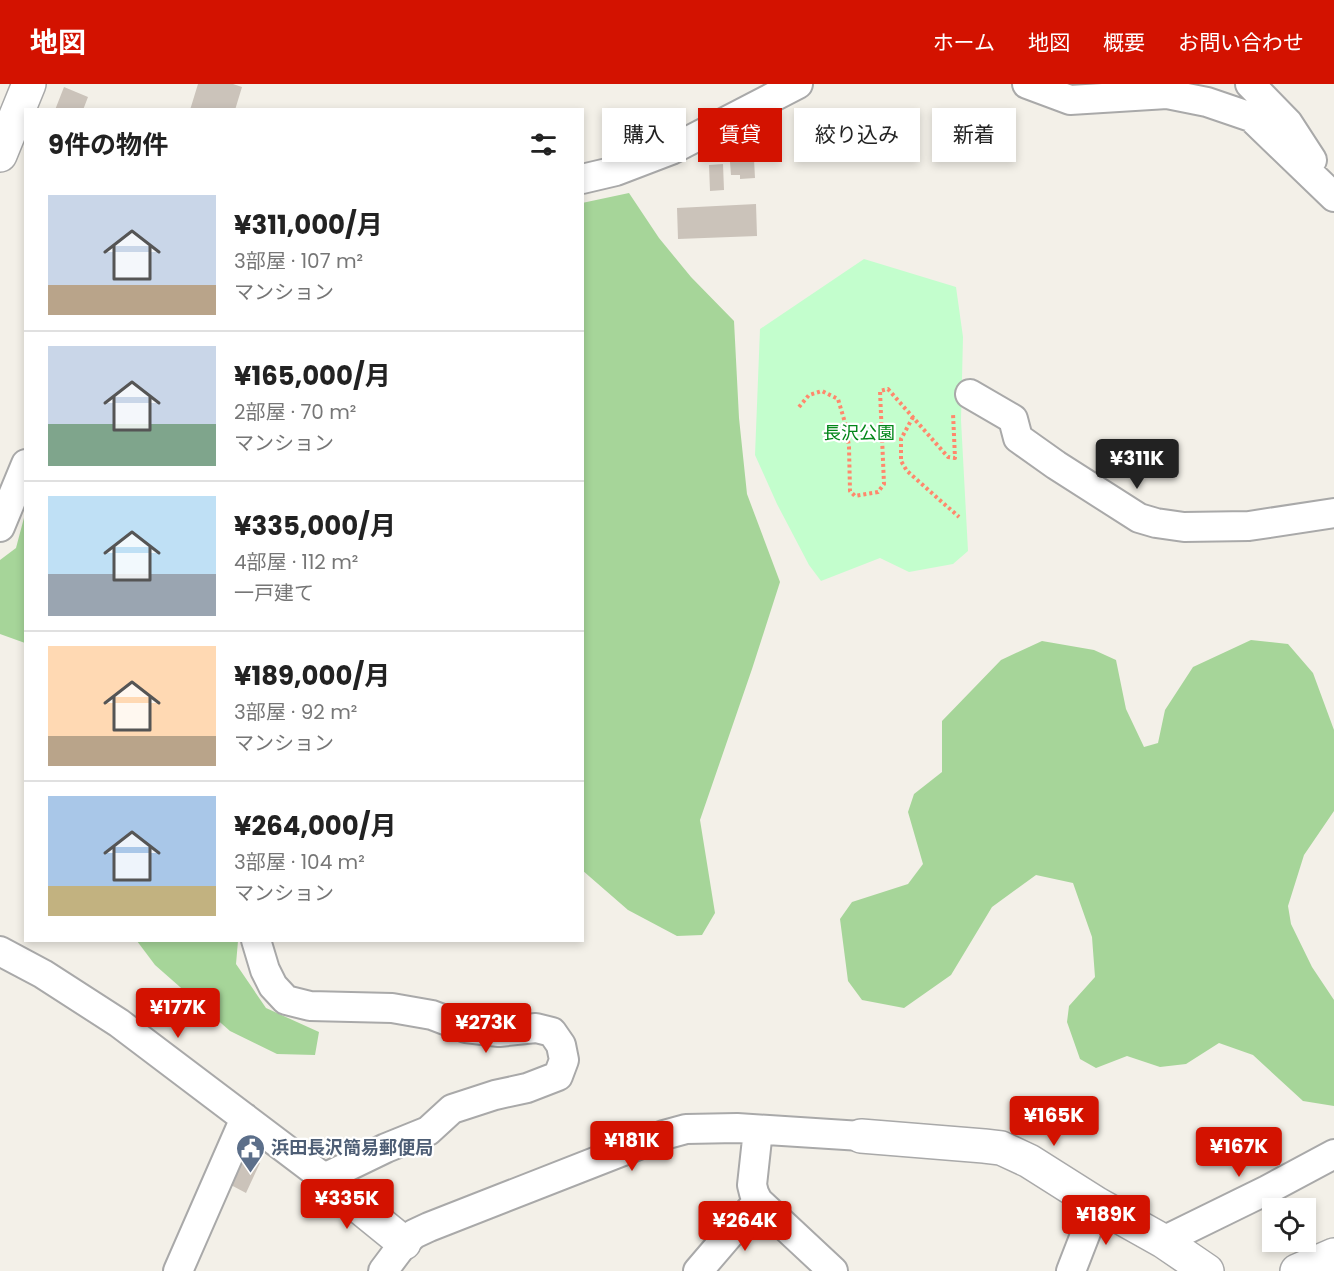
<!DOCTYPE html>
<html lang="ja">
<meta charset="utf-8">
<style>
:root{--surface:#fff;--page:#f2f2f2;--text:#222;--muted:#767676;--line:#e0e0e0;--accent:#d31200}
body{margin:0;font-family:Poppins,"Noto Sans JP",sans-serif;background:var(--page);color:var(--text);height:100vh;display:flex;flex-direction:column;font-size:22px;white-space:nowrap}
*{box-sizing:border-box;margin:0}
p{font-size:20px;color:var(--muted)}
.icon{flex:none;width:33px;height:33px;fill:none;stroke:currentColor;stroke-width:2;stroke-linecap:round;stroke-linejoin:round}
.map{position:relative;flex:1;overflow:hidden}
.side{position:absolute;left:24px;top:24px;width:560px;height:834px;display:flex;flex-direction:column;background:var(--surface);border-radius:0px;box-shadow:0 3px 9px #0003}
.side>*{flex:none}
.top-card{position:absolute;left:602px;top:24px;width:570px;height:54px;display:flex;gap:12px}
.buttons{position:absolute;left:1262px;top:1114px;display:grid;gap:12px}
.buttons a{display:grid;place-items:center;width:54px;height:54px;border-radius:0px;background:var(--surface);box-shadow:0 3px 9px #0003;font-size:30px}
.price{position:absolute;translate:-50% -51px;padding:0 14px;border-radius:6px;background:var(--accent);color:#fff;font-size:20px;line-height:39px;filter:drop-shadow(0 2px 3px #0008)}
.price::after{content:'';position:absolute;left:50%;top:36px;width:18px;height:14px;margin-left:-9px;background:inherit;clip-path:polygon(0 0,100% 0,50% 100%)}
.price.on{background:#222;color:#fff}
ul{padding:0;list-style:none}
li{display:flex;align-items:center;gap:18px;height:150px;padding:0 24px}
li+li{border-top:2px solid var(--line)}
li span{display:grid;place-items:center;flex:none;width:168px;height:120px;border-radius:0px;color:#555}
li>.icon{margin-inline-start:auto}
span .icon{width:72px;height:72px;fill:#fffc;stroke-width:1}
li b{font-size:26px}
h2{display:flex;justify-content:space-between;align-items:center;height:72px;padding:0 24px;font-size:26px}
.chip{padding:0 21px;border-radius:0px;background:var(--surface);box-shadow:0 3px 9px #0003;font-size:21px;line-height:54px}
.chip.on{background:var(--accent);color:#fff}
header{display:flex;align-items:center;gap:36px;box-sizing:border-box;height:84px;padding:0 30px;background:var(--accent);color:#fff}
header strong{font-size:28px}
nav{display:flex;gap:33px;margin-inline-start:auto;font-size:21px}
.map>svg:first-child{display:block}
</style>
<header>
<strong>地図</strong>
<nav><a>ホーム</a><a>地図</a><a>概要</a><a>お問い合わせ</a></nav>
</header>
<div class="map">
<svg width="1334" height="1187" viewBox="0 0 1334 1187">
<rect width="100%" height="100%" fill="#f3f0e8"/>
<path fill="#a6d599" d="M629,109L659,154L691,193L734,237L739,334L747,410L780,498L752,585L700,736L715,829L702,851L677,852L628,826L582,786V119Z
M25,430V559L0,550V476L16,464Z
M1251,556L1288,560L1313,589L1334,646V727L1304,771L1288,822L1291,840L1312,883L1334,916V1022L1303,1017L1253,971L1219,959L1186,980L1160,983L1127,972L1096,984L1080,975L1067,938L1069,922L1095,893L1092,853L1073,799L1036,791L992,823L951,891L904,924L862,916L848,897L840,835L852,818L908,800L923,780L908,728L914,710L942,688V637L1001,576L1042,557L1094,566L1116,576L1126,625L1144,663L1158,659L1165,626L1193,583Z
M137,857H238L236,880L266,924L319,948L315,971L277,970L230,947L155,881Z"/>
<path fill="#c3fecd" d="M864,175L956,203L963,253L961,336L968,467L953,480L909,488L880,474L821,497L809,481L777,420L755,371L760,245Z"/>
<path fill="#cbc3ba" d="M198,0H233L242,3L235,26H190Z
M64,3L88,13L83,26H55Z
M753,56L755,94L740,95V91H731L729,65H737L736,57Z
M723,80L724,106L710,107L709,81Z
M756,120L757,152L678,155L677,124Z
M243,1071L260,1079L246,1109L229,1100Z"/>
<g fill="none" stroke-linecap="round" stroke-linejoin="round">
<defs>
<path id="minor" d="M1027,0L1070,16L1167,10L1207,18L1251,33L1334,113
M1250,0L1288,39L1312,76
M582,95L616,87L671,66L798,0
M970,310L1013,335L1018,354L1056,381L1139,434L1156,439L1184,443L1249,442L1334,429
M0,443L26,380
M0,867L43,890L119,939L324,1094L386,1064L428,1047L452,1025L495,1011L527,1004L558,992L564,976L561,961L552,948L536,944L499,948L466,944L432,931L392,924L310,922L286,916L273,902L265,886L256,856
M758,1046L752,1101L754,1109L758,1117L833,1187
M1163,1157L1267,1106L1334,1070
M178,1187L245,1034
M383,1187L404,1159L414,1150L429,1143L664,1051L686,1045L737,1044L861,1052
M698,1187L758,1117
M1071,1187L1097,1120"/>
<path id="tertiary" d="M0,71L29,0
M861,1052L984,1062L1001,1064L1029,1077L1097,1120L1163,1157L1207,1187
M324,1094L404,1159
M1297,1187L1334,1171"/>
</defs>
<use href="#minor" stroke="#a9a9a9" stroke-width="32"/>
<use href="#tertiary" stroke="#a9a9a9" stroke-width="36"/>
<path stroke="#ff886c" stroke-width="4" stroke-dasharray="3 3" stroke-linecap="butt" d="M799,323L809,311L822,307L838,315L846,342L849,363L850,407L855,412L878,408L884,400L880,307L888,305L948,373L955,374L953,329
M913,333L901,355V377L907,387L959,433"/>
<use href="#minor" stroke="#fff" stroke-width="28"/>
<use href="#tertiary" stroke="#fff" stroke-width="33"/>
</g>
<defs>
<symbol id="civic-pin" viewBox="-11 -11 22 30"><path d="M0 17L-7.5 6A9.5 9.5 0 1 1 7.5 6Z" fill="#5c6f8a" stroke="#fff"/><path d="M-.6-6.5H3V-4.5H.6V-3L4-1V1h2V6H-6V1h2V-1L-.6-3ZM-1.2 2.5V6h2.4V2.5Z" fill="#fff"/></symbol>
</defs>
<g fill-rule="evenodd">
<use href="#civic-pin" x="234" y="1048" width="33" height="45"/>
</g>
<g text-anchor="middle" stroke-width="4.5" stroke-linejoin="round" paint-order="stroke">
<g font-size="18" fill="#038719" stroke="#fff">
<text x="859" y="355">長沢公園</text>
</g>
<g font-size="18" font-weight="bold" fill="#4e5e75" stroke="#fff" text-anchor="start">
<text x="271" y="1070">浜田長沢簡易郵便局</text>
</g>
</g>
</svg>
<div class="buttons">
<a><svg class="icon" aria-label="locate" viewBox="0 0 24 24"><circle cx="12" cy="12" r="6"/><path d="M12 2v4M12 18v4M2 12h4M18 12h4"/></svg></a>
</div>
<b class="price on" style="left:1137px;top:406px">¥311K</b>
<b class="price" style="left:178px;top:955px">¥177K</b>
<b class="price" style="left:486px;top:970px">¥273K</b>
<b class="price" style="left:1054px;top:1063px">¥165K</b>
<b class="price" style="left:632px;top:1088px">¥181K</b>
<b class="price" style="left:1239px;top:1094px">¥167K</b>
<b class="price" style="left:347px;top:1146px">¥335K</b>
<b class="price" style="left:1106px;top:1162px">¥189K</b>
<b class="price" style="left:745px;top:1168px">¥264K</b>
<div class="top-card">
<a class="chip">購入</a>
<a class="chip on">賃貸</a>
<a class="chip">絞り込み</a>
<a class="chip">新着</a>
</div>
<section class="side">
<h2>9件の物件<svg class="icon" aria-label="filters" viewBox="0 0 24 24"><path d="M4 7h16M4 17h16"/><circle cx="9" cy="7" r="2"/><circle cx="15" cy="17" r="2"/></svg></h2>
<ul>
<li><span style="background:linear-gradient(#c9d6e8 75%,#b9a48a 0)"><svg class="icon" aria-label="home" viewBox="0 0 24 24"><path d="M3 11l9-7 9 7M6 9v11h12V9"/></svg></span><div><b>¥311,000/月</b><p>3部屋 · 107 m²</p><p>マンション</p></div></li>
<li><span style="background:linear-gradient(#c9d6e8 65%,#7fa58c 0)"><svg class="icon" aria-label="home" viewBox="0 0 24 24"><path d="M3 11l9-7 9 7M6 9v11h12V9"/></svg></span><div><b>¥165,000/月</b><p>2部屋 · 70 m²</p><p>マンション</p></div></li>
<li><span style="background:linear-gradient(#bfe0f5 65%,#9aa5b1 0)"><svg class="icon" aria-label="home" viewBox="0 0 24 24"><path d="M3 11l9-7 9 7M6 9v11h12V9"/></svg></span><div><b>¥335,000/月</b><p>4部屋 · 112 m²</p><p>一戸建て</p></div></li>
<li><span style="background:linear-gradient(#ffd9b3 75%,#b9a48a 0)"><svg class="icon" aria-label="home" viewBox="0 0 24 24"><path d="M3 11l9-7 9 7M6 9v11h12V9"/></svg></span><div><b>¥189,000/月</b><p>3部屋 · 92 m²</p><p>マンション</p></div></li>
<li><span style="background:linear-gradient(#a9c7e8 75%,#c2b280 0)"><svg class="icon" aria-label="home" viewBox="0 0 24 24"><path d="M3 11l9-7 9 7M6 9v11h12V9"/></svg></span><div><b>¥264,000/月</b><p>3部屋 · 104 m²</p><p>マンション</p></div></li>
</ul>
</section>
</div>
